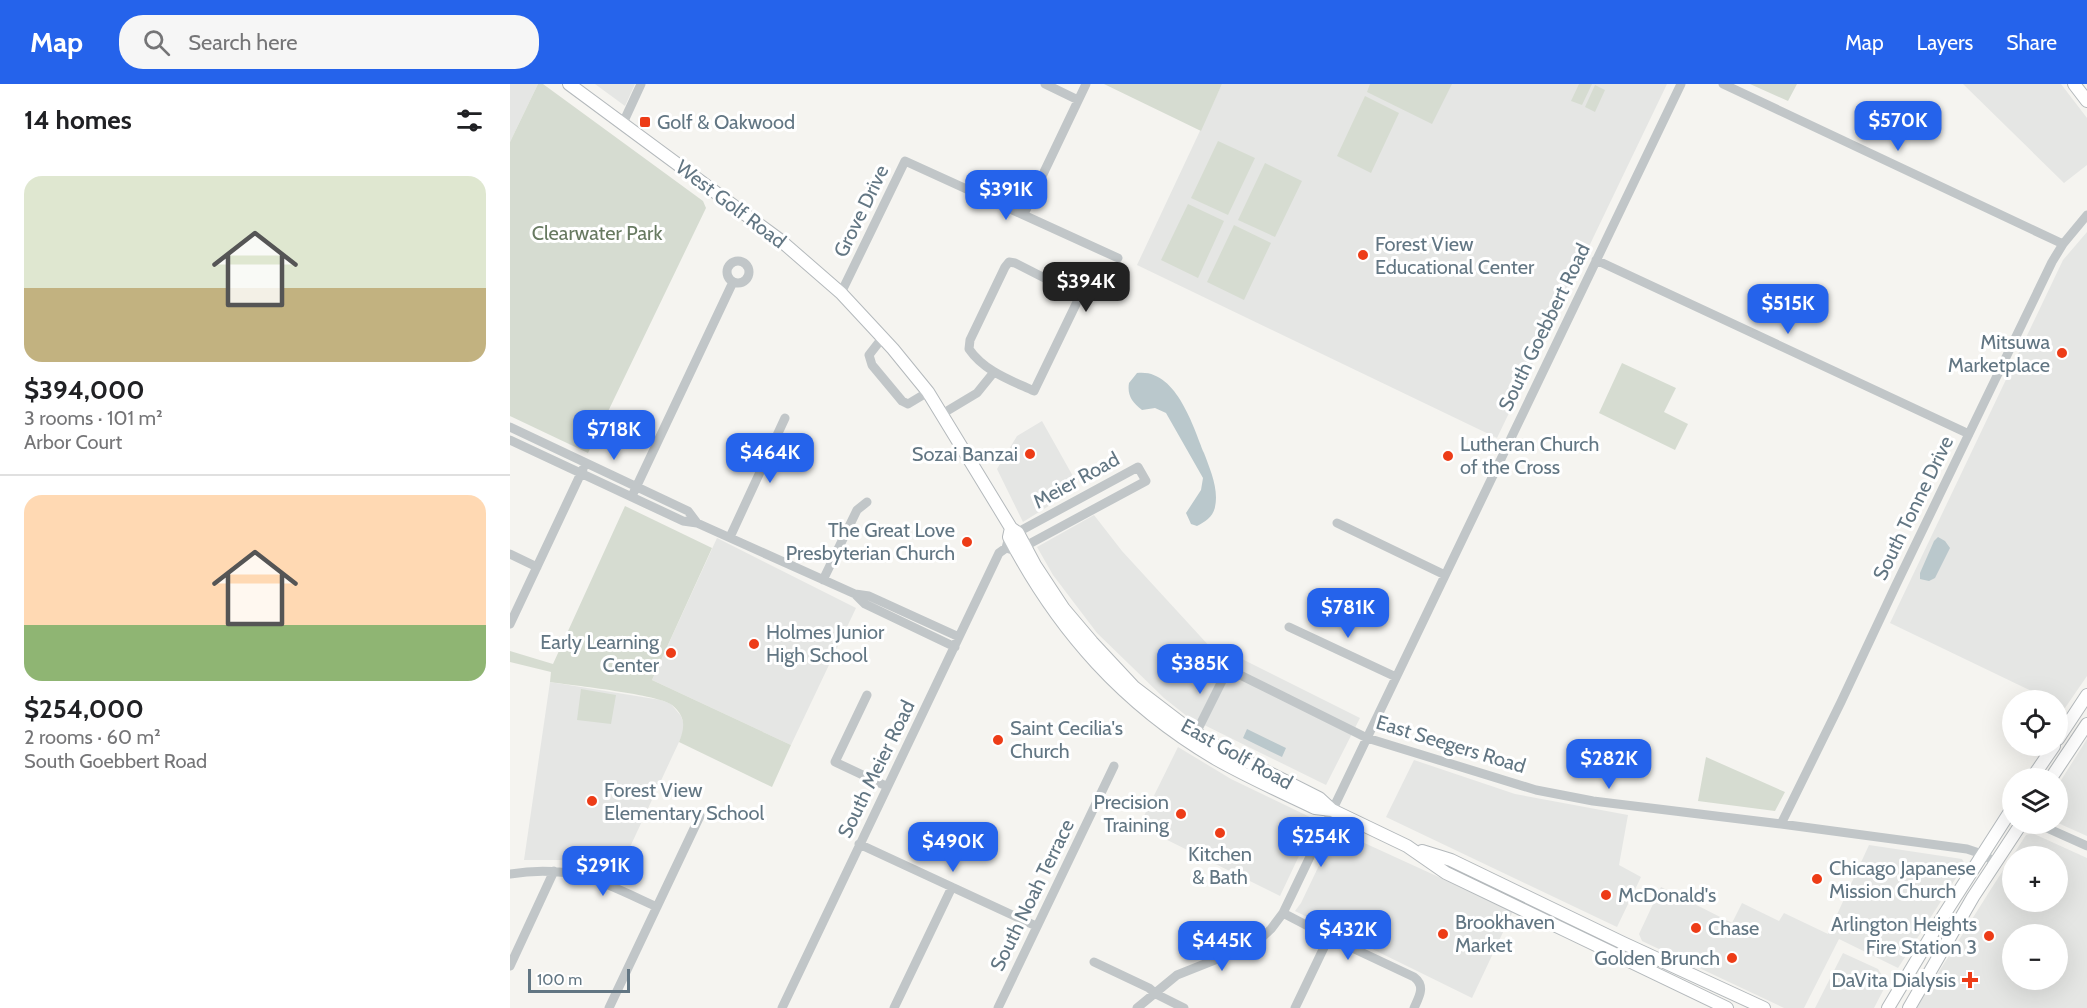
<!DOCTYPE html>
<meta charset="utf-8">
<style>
:root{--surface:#fff;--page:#f6f6f6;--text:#202124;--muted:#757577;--line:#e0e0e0;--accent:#2563eb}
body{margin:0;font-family:Cabin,sans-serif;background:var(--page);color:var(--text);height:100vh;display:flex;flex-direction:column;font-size:22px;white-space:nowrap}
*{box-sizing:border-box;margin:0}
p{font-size:20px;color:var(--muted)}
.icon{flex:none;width:33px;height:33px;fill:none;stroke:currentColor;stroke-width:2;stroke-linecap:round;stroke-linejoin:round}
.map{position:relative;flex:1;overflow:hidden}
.drawer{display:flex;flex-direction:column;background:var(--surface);width:510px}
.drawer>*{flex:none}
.controls{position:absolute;left:1492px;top:606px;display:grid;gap:12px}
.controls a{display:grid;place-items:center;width:66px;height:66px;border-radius:50%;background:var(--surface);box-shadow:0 6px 24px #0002;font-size:30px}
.scale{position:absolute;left:18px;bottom:15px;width:102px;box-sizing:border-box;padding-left:6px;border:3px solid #627683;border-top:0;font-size:16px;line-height:21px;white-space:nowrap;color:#627683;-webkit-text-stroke:4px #fff;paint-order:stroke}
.price{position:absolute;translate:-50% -51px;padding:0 14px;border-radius:12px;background:var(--accent);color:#fff;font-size:20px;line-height:39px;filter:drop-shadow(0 2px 3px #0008)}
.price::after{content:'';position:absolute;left:50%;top:36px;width:18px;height:14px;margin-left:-9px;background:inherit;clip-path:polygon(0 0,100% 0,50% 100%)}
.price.current{background:#222;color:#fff}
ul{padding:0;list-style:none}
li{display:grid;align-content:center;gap:12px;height:318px;padding:0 24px}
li+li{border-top:2px solid var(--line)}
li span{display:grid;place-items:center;height:186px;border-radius:18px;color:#555}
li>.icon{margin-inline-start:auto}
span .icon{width:108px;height:108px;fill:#fffc;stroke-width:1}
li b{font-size:26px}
h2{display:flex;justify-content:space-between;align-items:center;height:72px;padding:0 24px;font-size:26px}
header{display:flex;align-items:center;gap:36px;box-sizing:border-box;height:84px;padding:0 30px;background:var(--accent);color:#fff}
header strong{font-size:28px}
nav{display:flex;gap:33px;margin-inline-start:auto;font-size:21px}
.search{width:420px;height:54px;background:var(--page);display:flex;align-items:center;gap:15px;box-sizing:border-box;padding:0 21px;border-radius:24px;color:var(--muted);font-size:22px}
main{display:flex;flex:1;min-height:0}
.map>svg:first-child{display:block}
</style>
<header>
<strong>Map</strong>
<div class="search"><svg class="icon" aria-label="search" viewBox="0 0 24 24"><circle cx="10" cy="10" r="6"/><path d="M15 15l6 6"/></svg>Search here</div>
<nav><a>Map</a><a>Layers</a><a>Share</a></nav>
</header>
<main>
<section class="drawer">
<h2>14 homes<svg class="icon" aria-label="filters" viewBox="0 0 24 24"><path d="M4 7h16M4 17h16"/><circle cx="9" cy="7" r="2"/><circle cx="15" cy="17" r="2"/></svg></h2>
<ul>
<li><span style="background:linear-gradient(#dfe7d0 60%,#c2b280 0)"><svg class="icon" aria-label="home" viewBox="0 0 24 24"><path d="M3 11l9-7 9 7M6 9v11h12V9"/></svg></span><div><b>$394,000</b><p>3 rooms · 101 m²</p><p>Arbor Court</p></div></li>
<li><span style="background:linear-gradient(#ffd9b3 70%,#8fb573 0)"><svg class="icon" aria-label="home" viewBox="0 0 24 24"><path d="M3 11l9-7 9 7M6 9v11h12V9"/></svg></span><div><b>$254,000</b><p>2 rooms · 60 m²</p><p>South Goebbert Road</p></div></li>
</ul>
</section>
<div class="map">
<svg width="1577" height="924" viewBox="0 0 1577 924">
<rect width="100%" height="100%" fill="#f5f4f0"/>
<path fill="#e5e6e4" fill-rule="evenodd" d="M0,0H28L0,58Z
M85,0H125L115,22Z
M712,0H1157L987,354L627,181Z
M1453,0H1551L1577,34V81L1554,99Z
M1577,148V592L1555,624L1548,620V616H1540L1380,539L1553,176Z
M532,337L569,403L513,438L487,385L507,352Z
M584,431L612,467L701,564L712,565L850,634L816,701L678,633L654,614L587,549L543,491L527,463Z
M207,454L346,524L281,661L142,596Z
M40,598L151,616L161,620L171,632L175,644L169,658L106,793L86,784L51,776H14Z
M1577,655V752L1548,739V701Z
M668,663L721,695L806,736L770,812L629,742Z
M904,676L1005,710L1118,731L1109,781L1131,793L1107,843L876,733Z
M826,746L1003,827L962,914L785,827L791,819Z
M1522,749L1577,774V924H1406L1481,805L1516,751ZM1503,772H1548V818H1503ZM1503,850H1548V896H1503Z
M1359,761L1452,775L1455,780L1388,884L1329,855L1294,924H1274L1132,857L1129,850L1151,803L1222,839L1232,819L1269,837L1274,829L1318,850Z
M1333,869L1368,885L1377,899L1364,924H1305Z"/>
<path fill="#d6dcd1" d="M28,0H33L193,117L196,124L78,369L0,332V58Z
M594,0H712L691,47Z
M860,0H942L922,40L857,8Z
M1069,0H1082L1072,21L1061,17Z
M1240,0H1287L1278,17Z
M1085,1L1095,6L1085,28L1075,23Z
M855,12L889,29L861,89L827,72Z
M708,57L745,74L718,131L681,114Z
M755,79L792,97L765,153L728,136Z
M678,120L714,137L688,194L651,176Z
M724,141L761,159L734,216L697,198Z
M1112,279L1166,304L1154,328L1178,340L1165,366L1089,329Z
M115,422L202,464L142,596L281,661L262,703L169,658C175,643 176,633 162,621C151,611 61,601 40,598L41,588L0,578V567L43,580Z
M71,605L106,611L101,640L67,636Z
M1196,673L1275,708L1265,727L1188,717Z"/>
<path fill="#bac8cc" d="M627,289C666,284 683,342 694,369C700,385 709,405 705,423C703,433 695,438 687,442L681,440L676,429L691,406L693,394L656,329L645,324L632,326C622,318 617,311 619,299Z
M1428,453L1435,457L1440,464L1425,494L1419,497L1410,495V489L1424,457Z
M737,645L776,664L772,673L733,654Z"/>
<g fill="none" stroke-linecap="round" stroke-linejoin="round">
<defs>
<path id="major" d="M59,0L270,156L331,209L383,265L418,308L501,444L508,449L525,481L554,525L582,558L624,603L671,639L706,662L809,714L822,726L897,762L936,789L1217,924
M1564,0L1577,17
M501,444L499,453C548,547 614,621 706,675C738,693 771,708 805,724L822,726
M1548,655L1577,611
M1522,694L1544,662
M1541,694L1577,640
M912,767L941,776L1113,859L1254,924
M1378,924L1430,837L1503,723
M1399,924L1463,813L1511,740"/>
</defs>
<use href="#major" stroke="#b4b9bc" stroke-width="14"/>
<path stroke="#c1c6c8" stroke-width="9" d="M535,0L568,16
M1213,0L1553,160
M113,39L131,0
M514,130L576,0
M1086,176L1459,350
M217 188a11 11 0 1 1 22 0a11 11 0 1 1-22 0Z
M499,178L505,179L560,207L566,211L567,218L524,307C500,296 474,287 459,265L460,256L495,183Z
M331,209L395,77L608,174
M373,253L359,271L362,281L392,317L398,320L418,308
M432,330L467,309L484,288
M0,343L178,427L187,439
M0,356L173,437L187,439L345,510L355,520L445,563
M122,412L223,198
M827,439L935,491
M220,453L275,334
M0,470L27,483
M313,496L347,426L357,418
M345,510L359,512L449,553
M0,540L73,385
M779,543L886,593
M357,611L325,678L376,702
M686,649L718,585L857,654L1026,706L1083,717L1271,740L1457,765L1472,770L1485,778
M1271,740L1331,618L1385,503L1542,178L1553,160L1577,131
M1528,740L1577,762
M349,760L526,842
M0,790C63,780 92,798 147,823
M773,829L819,853L904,893C916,902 909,913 904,924
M584,878L639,904L646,910L674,924
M0,882L44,787
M99,924L190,732
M272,924L489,469L496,464L499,453L628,383L636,397L506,467L496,464
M384,924L442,803
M488,924L604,682
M627,924L667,891L735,864L749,856L761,845L773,829L1171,0
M785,924L819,853"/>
<use href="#major" stroke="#fff" stroke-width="12"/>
</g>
<g fill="#ed3c17" stroke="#fff" stroke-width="2">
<rect x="129" y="32" width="12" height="12" rx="3"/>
<circle cx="853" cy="171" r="6"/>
<circle cx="1552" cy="269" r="6"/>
<circle cx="520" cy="370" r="6"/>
<circle cx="938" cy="372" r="6"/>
<circle cx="457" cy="458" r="6"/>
<circle cx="244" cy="560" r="6"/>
<circle cx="161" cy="569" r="6"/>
<circle cx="488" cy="656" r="6"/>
<circle cx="82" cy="717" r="6"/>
<circle cx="671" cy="730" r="6"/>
<circle cx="710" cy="749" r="6"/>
<circle cx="1307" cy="795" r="6"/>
<circle cx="1096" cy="811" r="6"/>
<circle cx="1186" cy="844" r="6"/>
<circle cx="933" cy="850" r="6"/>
<circle cx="1479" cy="852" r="6"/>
<circle cx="1222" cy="874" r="6"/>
<path d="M1457 887h6v6h6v6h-6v6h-6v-6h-6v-6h6z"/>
</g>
<g text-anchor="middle" stroke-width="6" stroke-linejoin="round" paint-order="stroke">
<g font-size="20" fill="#627683" stroke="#fff" text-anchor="start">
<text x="147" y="45">Golf &amp; Oakwood</text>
<text x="865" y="167">Forest View<tspan x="865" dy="23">Educational Center</tspan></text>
<text x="1540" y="265" text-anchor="end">Mitsuwa<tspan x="1540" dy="23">Marketplace</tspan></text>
<text x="950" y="367">Lutheran Church<tspan x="950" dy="23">of the Cross</tspan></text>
<text x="508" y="377" text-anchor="end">Sozai Banzai</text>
<text x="445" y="453" text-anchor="end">The Great Love<tspan x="445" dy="23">Presbyterian Church</tspan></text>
<text x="256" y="555">Holmes Junior<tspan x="256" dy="23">High School</tspan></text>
<text x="149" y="565" text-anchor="end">Early Learning<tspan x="149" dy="23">Center</tspan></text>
<text x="500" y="651">Saint Cecilia's<tspan x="500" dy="23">Church</tspan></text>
<text x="94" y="713">Forest View<tspan x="94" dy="23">Elementary School</tspan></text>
<text x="659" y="725" text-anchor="end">Precision<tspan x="659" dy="23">Training</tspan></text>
<text x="710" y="777" text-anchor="middle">Kitchen<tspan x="710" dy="23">&amp; Bath</tspan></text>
<text x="1319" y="791">Chicago Japanese<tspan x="1319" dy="23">Mission Church</tspan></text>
<text x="1108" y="818">McDonald's</text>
<text x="945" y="845">Brookhaven<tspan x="945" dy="23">Market</tspan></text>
<text x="1467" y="847" text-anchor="end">Arlington Heights<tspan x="1467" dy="23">Fire Station 3</tspan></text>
<text x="1198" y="851">Chase</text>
<text x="1210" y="881" text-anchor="end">Golden Brunch</text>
<text x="1446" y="903" text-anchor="end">DaVita Dialysis</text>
</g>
<g font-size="20" fill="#627683" stroke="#fff">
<text transform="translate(221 120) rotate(37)" y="7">West Golf Road</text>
<text transform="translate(351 127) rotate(-64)" y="7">Grove Drive</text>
<text transform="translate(1034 243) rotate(-64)" y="7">South Goebbert Road</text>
<text transform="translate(566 396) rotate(-29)" y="7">Meier Road</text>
<text transform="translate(1403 424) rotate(-64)" y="7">South Tonne Drive</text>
<text transform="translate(941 660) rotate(17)" y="7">East Seegers Road</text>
<text transform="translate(727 670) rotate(29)" y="7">East Golf Road</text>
<text transform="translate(366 685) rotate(-64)" y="7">South Meier Road</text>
<text transform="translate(522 811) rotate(-64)" y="7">South Noah Terrace</text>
</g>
<g font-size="20" fill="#677a61" stroke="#fff">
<text x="87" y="156">Clearwater Park</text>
</g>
</g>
</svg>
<div class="controls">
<a><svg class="icon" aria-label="locate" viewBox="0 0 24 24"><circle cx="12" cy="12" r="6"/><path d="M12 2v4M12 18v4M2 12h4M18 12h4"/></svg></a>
<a><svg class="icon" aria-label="layers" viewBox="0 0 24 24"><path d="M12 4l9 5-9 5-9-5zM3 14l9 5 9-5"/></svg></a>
<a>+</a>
<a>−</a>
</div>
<div class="scale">100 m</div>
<b class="price" style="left:1388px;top:68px">$570K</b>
<b class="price" style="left:496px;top:137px">$391K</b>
<b class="price current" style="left:576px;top:229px">$394K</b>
<b class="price" style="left:1278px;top:251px">$515K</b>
<b class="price" style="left:104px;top:377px">$718K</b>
<b class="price" style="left:260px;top:400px">$464K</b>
<b class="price" style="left:838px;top:555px">$781K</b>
<b class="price" style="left:690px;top:611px">$385K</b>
<b class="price" style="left:1099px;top:706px">$282K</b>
<b class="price" style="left:811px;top:784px">$254K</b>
<b class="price" style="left:443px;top:789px">$490K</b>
<b class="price" style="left:93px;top:813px">$291K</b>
<b class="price" style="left:838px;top:877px">$432K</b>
<b class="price" style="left:712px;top:888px">$445K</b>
</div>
</main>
